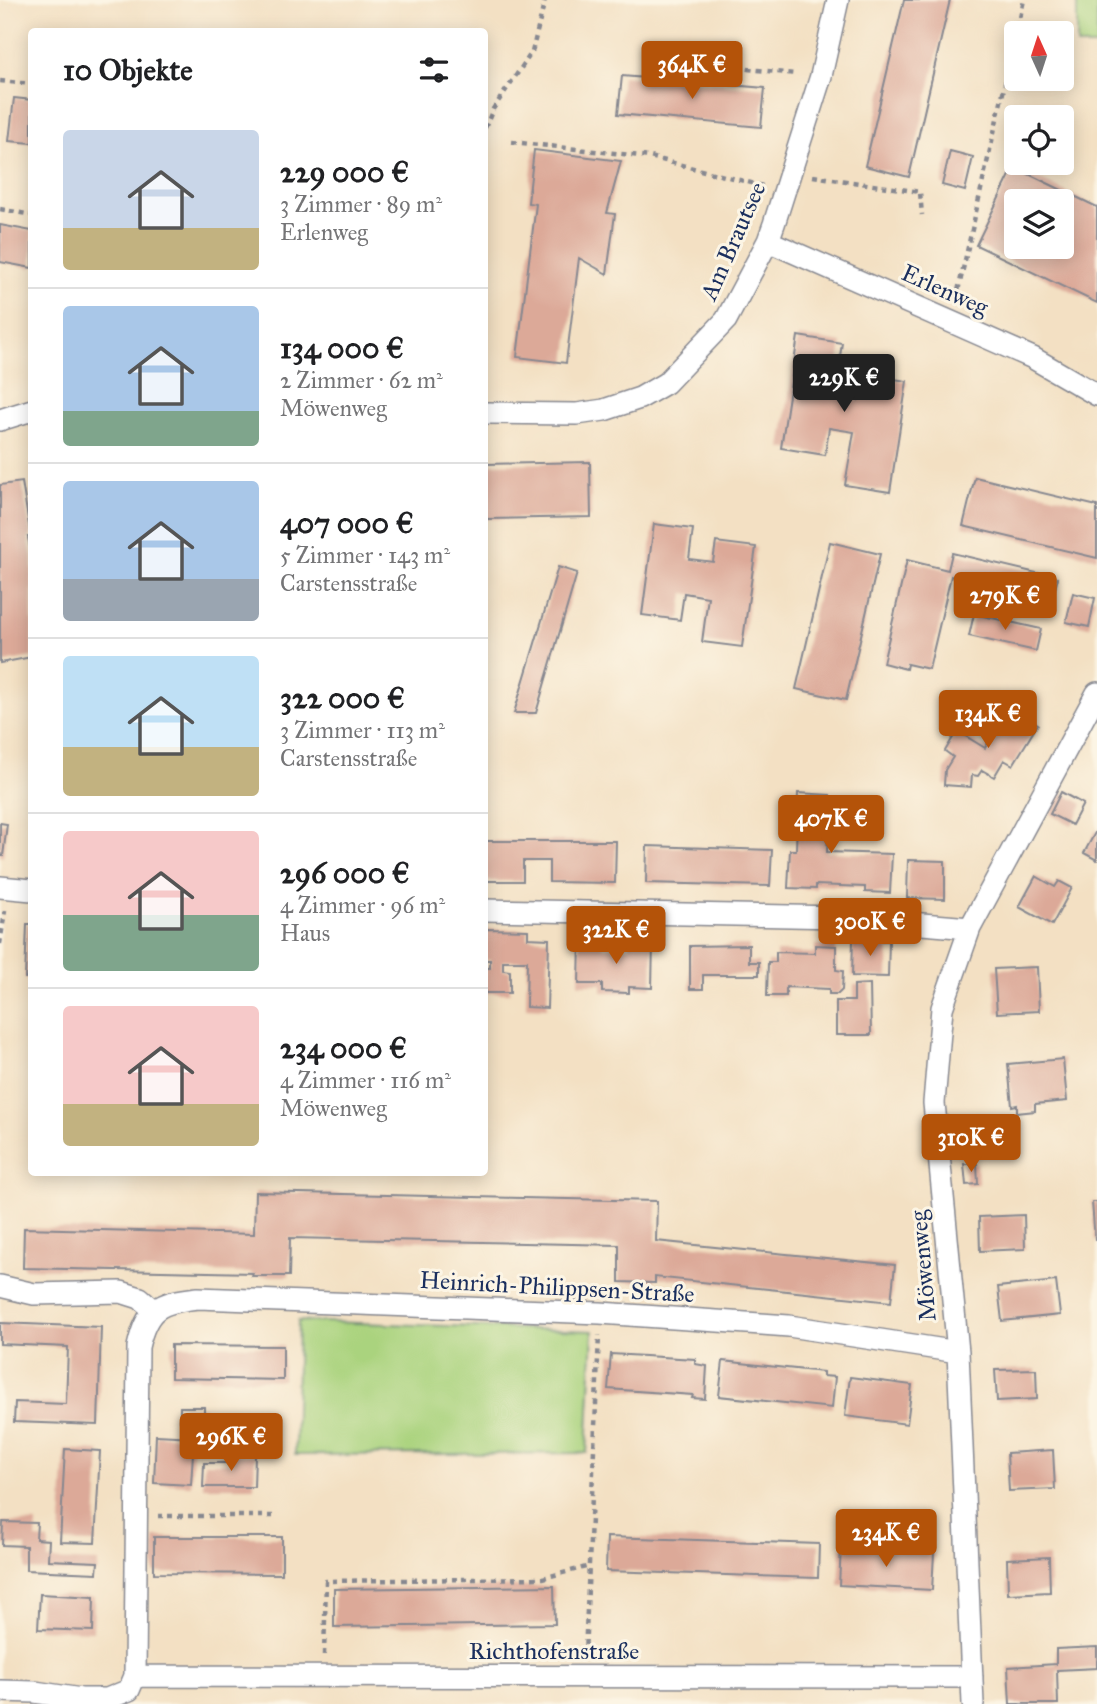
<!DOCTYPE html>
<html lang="de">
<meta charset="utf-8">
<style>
:root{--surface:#fff;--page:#f2f2f2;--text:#202124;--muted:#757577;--line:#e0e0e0;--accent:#b45309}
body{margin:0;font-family:"IM FELL Great Primer",serif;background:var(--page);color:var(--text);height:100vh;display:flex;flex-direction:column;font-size:26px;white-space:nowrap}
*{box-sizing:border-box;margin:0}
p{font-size:23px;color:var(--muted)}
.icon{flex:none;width:38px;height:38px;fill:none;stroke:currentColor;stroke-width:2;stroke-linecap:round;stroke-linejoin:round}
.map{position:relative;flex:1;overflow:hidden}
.panel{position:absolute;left:28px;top:28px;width:460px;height:1148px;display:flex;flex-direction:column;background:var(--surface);border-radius:7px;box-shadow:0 4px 18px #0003}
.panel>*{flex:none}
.needle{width:46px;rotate:357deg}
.fabs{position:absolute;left:1004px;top:21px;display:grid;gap:14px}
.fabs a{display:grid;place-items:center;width:70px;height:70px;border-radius:7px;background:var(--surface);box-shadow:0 4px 18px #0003;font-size:35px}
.price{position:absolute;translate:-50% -60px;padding:0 16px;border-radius:7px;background:var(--accent);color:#fff;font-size:23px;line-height:46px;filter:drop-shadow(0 2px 4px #0008)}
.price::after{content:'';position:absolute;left:50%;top:42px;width:21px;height:16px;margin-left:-10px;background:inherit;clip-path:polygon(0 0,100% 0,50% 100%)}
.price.current{background:#222;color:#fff}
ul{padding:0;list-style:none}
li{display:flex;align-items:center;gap:21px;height:175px;padding:0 35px}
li+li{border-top:2px solid var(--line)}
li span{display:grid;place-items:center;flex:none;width:196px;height:140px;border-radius:7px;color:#555}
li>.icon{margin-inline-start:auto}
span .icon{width:84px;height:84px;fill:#fffc;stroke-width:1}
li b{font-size:30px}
h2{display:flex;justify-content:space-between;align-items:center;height:84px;padding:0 35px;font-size:30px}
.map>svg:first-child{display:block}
</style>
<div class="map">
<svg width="1097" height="1704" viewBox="0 0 1097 1704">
<rect width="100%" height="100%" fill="#fcf5e5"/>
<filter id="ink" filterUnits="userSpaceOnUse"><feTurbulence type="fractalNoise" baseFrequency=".0143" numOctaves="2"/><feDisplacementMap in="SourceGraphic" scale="14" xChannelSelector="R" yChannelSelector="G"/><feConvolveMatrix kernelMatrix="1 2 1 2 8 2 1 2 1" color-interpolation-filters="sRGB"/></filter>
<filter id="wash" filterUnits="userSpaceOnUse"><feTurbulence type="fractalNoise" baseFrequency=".00686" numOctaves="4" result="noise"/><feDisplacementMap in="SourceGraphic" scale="28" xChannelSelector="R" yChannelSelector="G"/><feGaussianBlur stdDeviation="1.57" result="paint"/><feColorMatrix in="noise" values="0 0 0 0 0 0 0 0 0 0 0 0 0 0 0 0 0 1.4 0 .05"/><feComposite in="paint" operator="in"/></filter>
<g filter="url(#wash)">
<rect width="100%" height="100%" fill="#f3e0c3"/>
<path fill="#aad37e" stroke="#62816e" stroke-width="2" d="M1077,0H1097V46H1077Z
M298,1321L593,1331L587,1453L295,1455Z"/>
<g id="blocks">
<path fill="#dca998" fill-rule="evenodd" d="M904,0H950L909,177L865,166Z
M622,76L765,88L761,127L618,114Z
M14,98L32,100V143L9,141Z
M534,150L621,161L607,213L615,214L607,274L579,258L566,363L517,357L536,204L528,203Z
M950,151L973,157L965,191L942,185Z
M1014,167L1097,207V303L976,245ZM1017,201H1062V247H1017Z
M0,225L32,231V268L0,262Z
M798,336L842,343L834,396L858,400L862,374L907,381L890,492L845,485L854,432L829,428L825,455L781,448Z
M590,462L591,517L485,519V464Z
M975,477L1097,506V558L963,526Z
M22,482L31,537H28L32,557V657L0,663V485Z
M654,524L693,529L689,559L713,562L716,542L756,547L742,647L702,642L708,597L684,593L680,620L642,615Z
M830,542L880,554L846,700L796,689Z
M952,553L1058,578L1052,599L951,576L929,669L907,664L906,669L883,663L907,560L948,570Z
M558,567L577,573L536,713H514Z
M1073,593L1095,598L1089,627L1066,622Z
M974,614L1041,629L1036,651L969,636Z
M1010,707L1038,724L1013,765L1004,760L994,777L982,770L978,776L972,775L971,787L944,785L945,770L953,757L945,751L957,731L985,748Z
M1061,792L1083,804L1072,825L1050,814Z
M798,793L830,795L827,852L892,854L890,893L865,892V887L816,885V889L788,888L790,850H796Z
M0,823L7,824L3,856H0Z
M1097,829V860L1084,853Z
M485,841H616L615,883L549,882V861H523V881H485Z
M647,846L772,850L770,886L646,883Z
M908,860L945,861V899L907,898Z
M1036,876L1055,887L1059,881L1072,888L1052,925L1019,907Z
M27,924H32V978H25Z
M485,929L528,930V938L549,939L547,1008L526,1007L527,961H503V970L510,971V993H485V968H490V960H485Z
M580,940H604L603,947H630V941H653L652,988L629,987V993L602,992V984H579Z
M853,940L889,941L888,977L852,976Z
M749,945V962H759V975H703V989H690V946Z
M815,945L836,946V970L843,971L842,990L838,994H829V989L786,987V996H767L768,962H776V952L815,953Z
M1037,967L1039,1011L997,1013L994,969Z
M870,984L871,1035H836V1001H854V985Z
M1063,1059L1067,1101L1035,1104V1111L1017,1113V1105L1012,1106L1008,1064Z
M964,1164H977L978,1184L966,1185Z
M255,1192L657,1201L656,1241L895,1265L891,1302L655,1277V1283L619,1282V1245L290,1238L289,1276H252L253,1273L23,1268L24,1228L254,1234Z
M1092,1202H1097V1240H1095Z
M1024,1215L1025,1249L980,1251L979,1217Z
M1056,1281L1060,1315L1002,1321L998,1287Z
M0,1323L101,1327L98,1425L14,1422L15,1402L66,1404L68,1347L0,1344Z
M171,1345L283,1346V1380L171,1378Z
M611,1354L695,1359V1364L707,1366L705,1399L692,1398L693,1395L608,1389Z
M723,1361L823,1372V1376L835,1377L832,1408L719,1396Z
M1036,1369L1037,1399L997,1401L995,1370Z
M850,1377L912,1385L907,1424L845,1416Z
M180,1407H204V1421H180Z
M156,1435L194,1437L191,1485L154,1483Z
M65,1449L100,1451L95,1543L60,1542Z
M1053,1450L1055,1489L1009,1491L1007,1453Z
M230,1455H255L254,1487H203L204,1463H230Z
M3,1522L37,1523L36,1539L49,1540L48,1560L98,1562L97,1573L26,1570V1546L2,1545Z
M154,1537H282V1574L154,1573Z
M607,1537L819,1544L818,1578L606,1571Z
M841,1547L934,1553L932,1590L839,1585Z
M1049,1557L1050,1592L1008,1594L1007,1559Z
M554,1586L555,1624L334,1627V1589Z
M40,1594L94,1597L93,1631L38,1629Z
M1097,1647V1668L1057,1670L1058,1704H1010L1008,1667L1056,1664V1649Z"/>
</g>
</g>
<g filter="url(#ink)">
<use href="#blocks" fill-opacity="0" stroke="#878890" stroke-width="2"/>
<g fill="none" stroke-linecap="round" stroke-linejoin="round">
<defs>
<path id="street" d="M768,241L1033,358L1097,395
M485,413L577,414L604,410L640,398L666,383L726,320L768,241L774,224L821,76L838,0
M0,420L32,410
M0,887L32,890
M485,910L838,917L970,928
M0,1286L34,1294L121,1292L140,1298L155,1311
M135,1676L972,1677
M0,1691L35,1692L81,1699H107L129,1690L135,1676L138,1347C147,1308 159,1302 198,1298L600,1313L789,1326L958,1352
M973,1704L958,1352L934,1103L942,1008L970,928L1097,693"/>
</defs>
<use href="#street" stroke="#878890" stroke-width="24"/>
<path stroke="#878890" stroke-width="4.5" stroke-dasharray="5 5" stroke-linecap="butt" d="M668,61L796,74
M0,81L32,84
M485,128L493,109L532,52L545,0
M512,142L650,157L763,186
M813,176L920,192L922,215
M0,209L32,215
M956,300L1024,0
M0,944L5,911
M158,1516H275
M324,1655L326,1581L543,1578L590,1566
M585,1655L599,1335"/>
<use href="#street" stroke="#fff" stroke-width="21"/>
</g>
</g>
<g text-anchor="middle" stroke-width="6" stroke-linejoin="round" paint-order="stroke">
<g font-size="24" fill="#1b2f5e" stroke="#fcf5e5">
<text transform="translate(733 241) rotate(-66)" y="8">Am Brautsee</text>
<text transform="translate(945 290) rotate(24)" y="8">Erlenweg</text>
<text transform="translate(923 1266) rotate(-95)" y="8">Möwenweg</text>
<text transform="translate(557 1287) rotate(3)" y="8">Heinrich-Philippsen-Straße</text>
<text x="554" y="1659">Richthofenstraße</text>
</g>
</g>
</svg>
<div class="fabs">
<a><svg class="needle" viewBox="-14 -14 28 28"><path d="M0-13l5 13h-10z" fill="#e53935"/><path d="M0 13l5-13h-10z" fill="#757577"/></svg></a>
<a><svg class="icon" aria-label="locate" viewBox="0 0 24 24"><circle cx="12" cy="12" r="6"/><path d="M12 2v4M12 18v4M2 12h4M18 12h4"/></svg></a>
<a><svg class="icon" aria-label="layers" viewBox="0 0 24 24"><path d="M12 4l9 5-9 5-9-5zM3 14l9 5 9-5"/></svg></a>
</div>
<b class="price" style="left:692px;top:101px">364K €</b>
<b class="price current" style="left:844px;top:414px">229K €</b>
<b class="price" style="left:1005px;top:632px">279K €</b>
<b class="price" style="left:988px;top:750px">134K €</b>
<b class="price" style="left:831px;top:855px">407K €</b>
<b class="price" style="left:870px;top:958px">300K €</b>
<b class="price" style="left:616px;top:966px">322K €</b>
<b class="price" style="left:971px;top:1174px">310K €</b>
<b class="price" style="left:231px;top:1473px">296K €</b>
<b class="price" style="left:886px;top:1569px">234K €</b>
<section class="panel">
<h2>10 Objekte<svg class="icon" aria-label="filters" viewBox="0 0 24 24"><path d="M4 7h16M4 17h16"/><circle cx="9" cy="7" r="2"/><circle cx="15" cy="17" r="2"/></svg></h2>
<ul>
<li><span style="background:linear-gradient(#c9d6e8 70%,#c2b280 0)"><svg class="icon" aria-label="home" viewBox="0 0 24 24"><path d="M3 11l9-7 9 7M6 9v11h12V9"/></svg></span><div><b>229 000 €</b><p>3 Zimmer · 89 m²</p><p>Erlenweg</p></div></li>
<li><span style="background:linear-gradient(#a9c7e8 75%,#7fa58c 0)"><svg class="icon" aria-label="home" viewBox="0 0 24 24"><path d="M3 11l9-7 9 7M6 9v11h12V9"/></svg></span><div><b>134 000 €</b><p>2 Zimmer · 62 m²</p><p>Möwenweg</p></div></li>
<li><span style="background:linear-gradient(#a9c7e8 70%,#9aa5b1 0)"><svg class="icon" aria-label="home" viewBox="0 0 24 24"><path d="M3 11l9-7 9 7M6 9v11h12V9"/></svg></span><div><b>407 000 €</b><p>5 Zimmer · 143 m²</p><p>Carstensstraße</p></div></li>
<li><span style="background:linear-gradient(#bfe0f5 65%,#c2b280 0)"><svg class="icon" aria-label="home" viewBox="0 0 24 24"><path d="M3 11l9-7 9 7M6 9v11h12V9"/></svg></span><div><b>322 000 €</b><p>3 Zimmer · 113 m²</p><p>Carstensstraße</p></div></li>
<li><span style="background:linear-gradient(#f6c9c9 60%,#7fa58c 0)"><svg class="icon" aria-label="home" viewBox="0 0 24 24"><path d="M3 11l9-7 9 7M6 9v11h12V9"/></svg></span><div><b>296 000 €</b><p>4 Zimmer · 96 m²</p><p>Haus</p></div></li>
<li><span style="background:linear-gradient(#f6c9c9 70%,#c2b280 0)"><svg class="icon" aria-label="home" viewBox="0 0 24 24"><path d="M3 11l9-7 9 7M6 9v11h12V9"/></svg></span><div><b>234 000 €</b><p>4 Zimmer · 116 m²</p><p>Möwenweg</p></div></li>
</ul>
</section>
</div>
